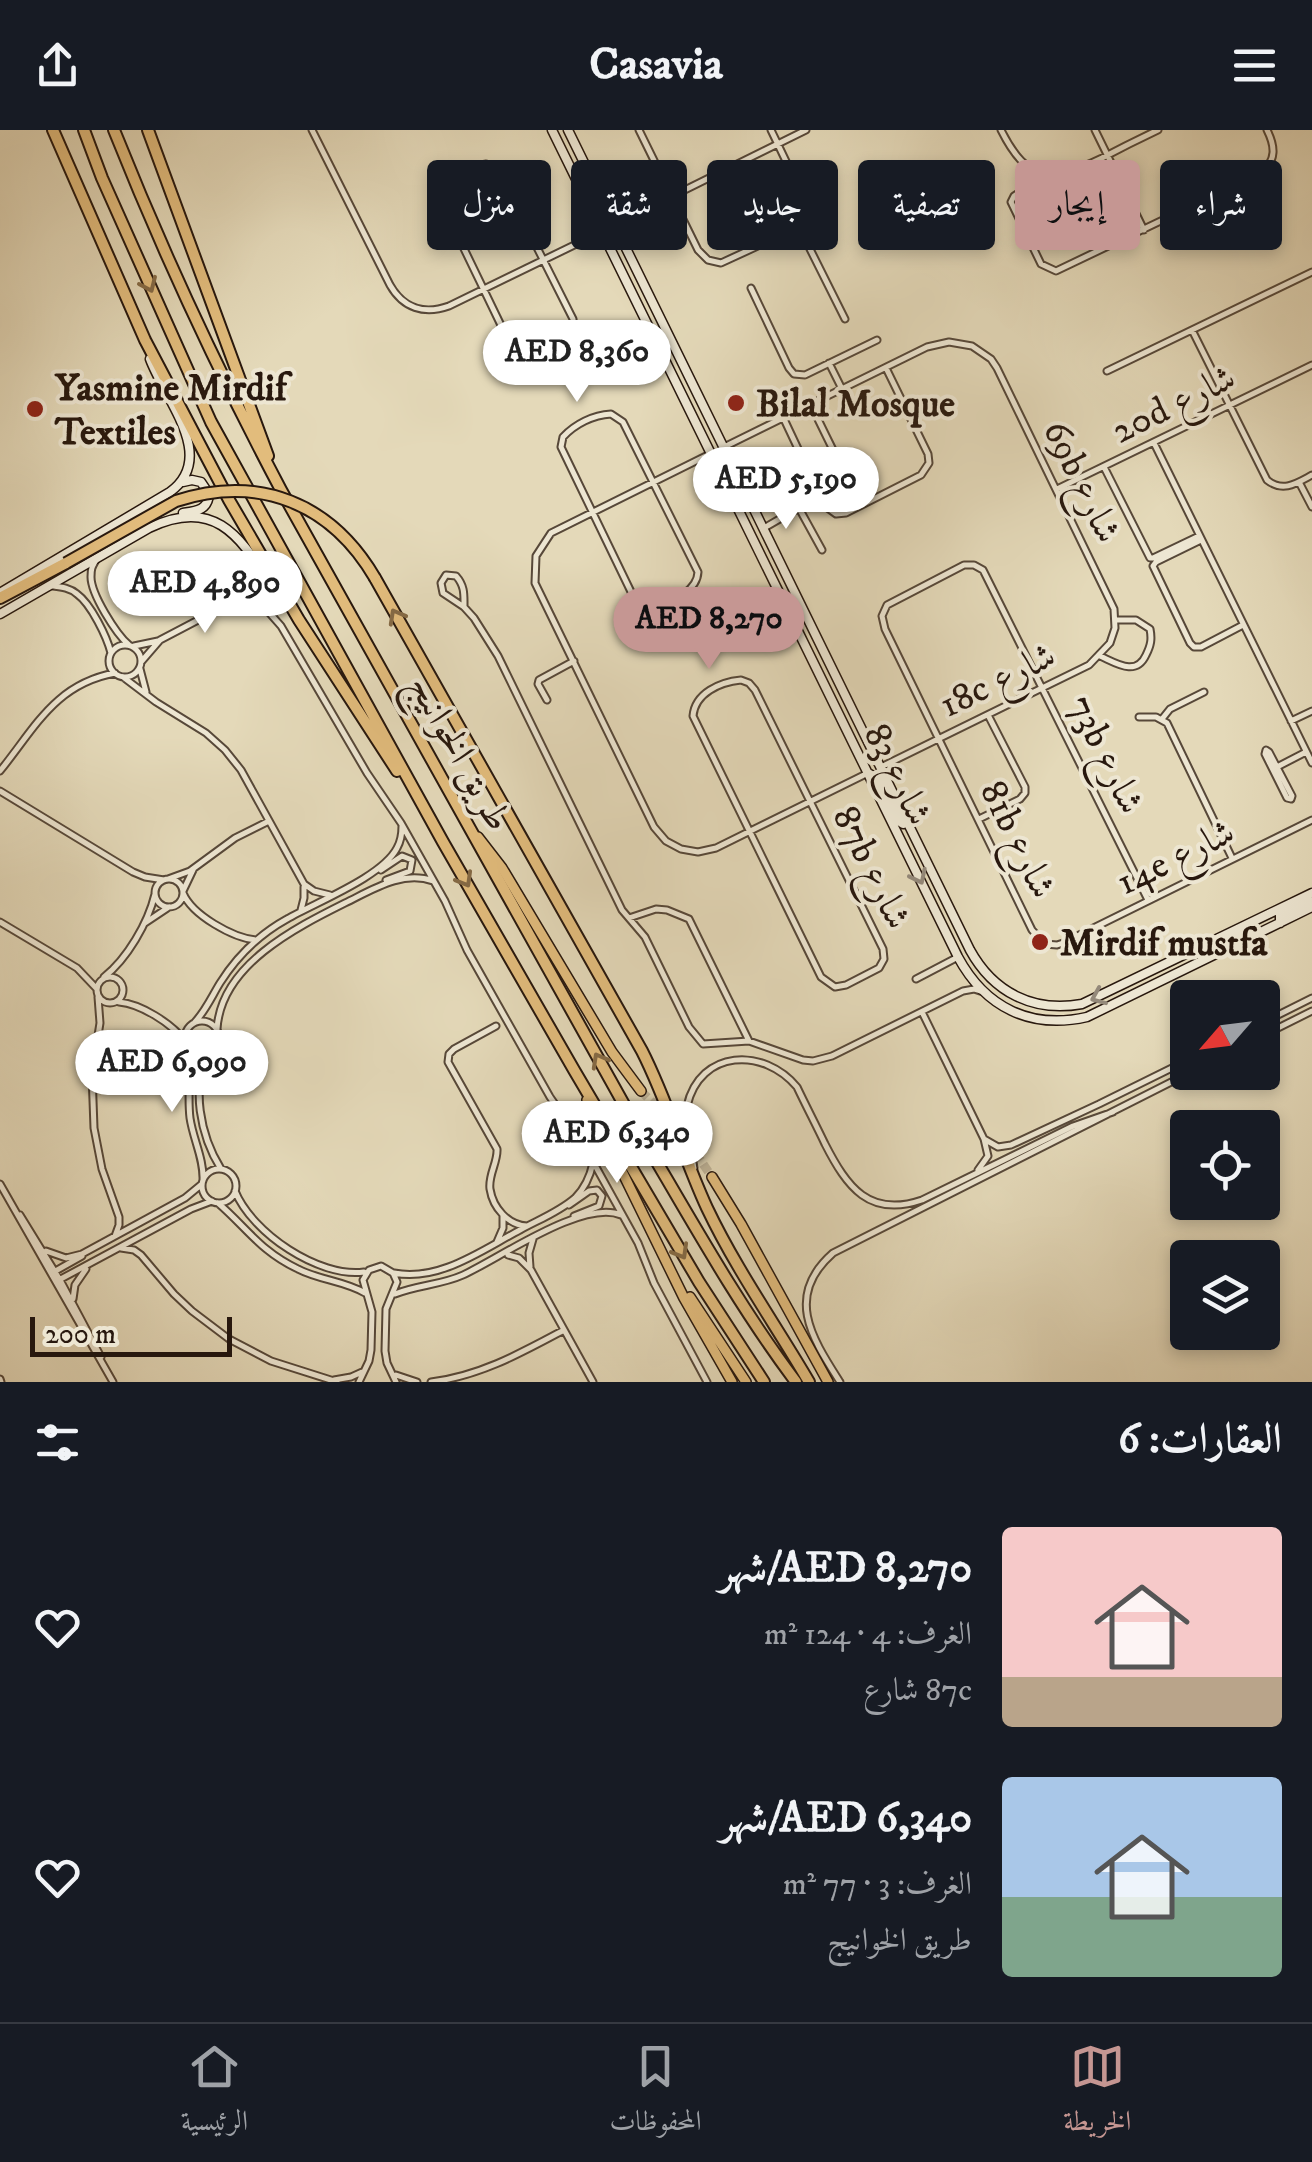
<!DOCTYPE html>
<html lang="ar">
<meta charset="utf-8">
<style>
:root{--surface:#171b24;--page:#20242c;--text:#f1f3f6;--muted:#9ea1a6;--line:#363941;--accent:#c59692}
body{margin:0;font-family:"IM FELL DW Pica",Amiri,serif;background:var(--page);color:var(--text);direction:rtl;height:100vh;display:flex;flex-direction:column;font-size:38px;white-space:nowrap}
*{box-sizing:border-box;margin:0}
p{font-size:32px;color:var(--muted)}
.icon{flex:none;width:55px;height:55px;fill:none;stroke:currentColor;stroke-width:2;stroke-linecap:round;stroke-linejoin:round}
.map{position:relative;height:1252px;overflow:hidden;direction:ltr}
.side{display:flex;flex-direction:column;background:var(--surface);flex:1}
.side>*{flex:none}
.top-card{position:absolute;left:30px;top:30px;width:1252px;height:90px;direction:rtl;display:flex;gap:20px}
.needle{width:65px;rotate:242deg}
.buttons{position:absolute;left:1170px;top:850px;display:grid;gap:20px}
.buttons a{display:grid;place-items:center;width:110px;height:110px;border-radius:10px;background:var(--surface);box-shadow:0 5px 15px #0003;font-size:50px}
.scale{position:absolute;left:30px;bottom:25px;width:202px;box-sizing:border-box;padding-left:10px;border:5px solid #28180e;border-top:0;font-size:28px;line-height:35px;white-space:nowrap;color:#28180e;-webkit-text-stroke:8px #ede6d2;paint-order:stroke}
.price{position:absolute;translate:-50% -85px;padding:0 22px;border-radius:35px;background:#fff;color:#222;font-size:32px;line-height:65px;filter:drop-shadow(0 2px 5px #0008)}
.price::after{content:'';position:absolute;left:50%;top:60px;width:30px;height:22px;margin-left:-15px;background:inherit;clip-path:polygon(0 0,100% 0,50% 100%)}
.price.current{background:var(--accent);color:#111}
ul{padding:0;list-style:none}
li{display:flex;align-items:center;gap:30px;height:250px;padding:0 30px}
li span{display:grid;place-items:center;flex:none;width:280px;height:200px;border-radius:10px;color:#555}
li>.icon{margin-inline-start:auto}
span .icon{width:120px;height:120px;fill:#fffc;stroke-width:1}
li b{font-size:42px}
h2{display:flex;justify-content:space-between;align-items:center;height:120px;padding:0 30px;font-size:42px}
.chip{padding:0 35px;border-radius:10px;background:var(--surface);box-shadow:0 5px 15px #0003;font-size:35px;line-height:90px}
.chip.current{background:var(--accent);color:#111}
header{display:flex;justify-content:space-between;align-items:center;height:130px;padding:0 30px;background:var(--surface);font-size:45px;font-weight:700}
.tabs{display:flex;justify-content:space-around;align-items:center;height:140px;border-top:2px solid var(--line);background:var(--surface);font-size:28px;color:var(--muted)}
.tabs a{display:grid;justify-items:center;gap:5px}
.tabs .current{color:var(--accent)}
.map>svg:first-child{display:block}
</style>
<header><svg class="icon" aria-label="menu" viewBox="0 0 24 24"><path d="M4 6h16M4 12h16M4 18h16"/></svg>Casavia<svg class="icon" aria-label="share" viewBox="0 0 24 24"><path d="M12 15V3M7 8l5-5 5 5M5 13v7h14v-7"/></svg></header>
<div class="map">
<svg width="1312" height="1252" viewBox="0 0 1312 1252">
<rect width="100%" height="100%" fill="#e4d9b9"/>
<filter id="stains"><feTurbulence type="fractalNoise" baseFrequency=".002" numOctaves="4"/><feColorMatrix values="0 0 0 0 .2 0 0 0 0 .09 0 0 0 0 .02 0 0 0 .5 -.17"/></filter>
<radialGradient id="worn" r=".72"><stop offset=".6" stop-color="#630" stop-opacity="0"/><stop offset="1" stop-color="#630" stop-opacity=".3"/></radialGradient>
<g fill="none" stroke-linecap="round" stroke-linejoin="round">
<path stroke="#beb297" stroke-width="9" stroke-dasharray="9 4.5" stroke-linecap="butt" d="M641,961L672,992
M688,1012L712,1047"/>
<defs>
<path id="street" d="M312,0L390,155C403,178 424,185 449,176L601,102
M639,0L698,120L708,130L721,133L799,97L807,87V75L771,0
M1001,0C1028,54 1052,52 1102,28C1121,18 1139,9 1158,0
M1095,0L1144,100
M486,34L494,37L500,44L573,189L574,199L570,207L538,225L525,226L511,216L440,69C441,49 467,36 486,34Z
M1047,44L1014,66L1011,72L1041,134L1056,141L1261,43C1277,30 1275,16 1267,0
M1042,72L1053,44
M1017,84L1042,72L1055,95
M614,95L806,0
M799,97L845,189
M751,158L789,238L794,244L805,245L877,210
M1192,200L1267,350C1283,363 1297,353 1312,345
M829,233L842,259
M1107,241L1312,142
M811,275L860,375
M611,284L623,292L698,442C697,463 670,471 653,478L640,475L634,468L561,317L563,307C575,294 593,285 611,284Z
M783,287L825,376L836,384L846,383L921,345L929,333L928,324L886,238
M1154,313L1312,633
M724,317L927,217L949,212L972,216L991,229L997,238L1114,479L1115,498L1110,513L1089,535L881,637
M712,323L551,403L536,426L535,453L654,697L666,711L681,719L698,722L716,718L868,643
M1104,337L1150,428H1153L1199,406
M1299,352L1312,377
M1057,359L1312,235
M764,398L795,380H800L822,420
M1201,410L1156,432L1153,436L1190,513L1194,517H1201L1243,495
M96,430C92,437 91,438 91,447C91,464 116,504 129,515
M53,456C62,457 70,458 77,464C91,474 107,507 111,523
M464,477C464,465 465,456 456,446L446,445L441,453L443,463L464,477L474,488L498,526L622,780L645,807L689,897L703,914L749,911L803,930L813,931L832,926L963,861L974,859L980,861
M109 531a16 16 0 1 1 32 0a16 16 0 1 1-32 0Z
M134,516L158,511
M1100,526C1116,533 1136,547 1146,525C1151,515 1152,509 1150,499L1136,490H1115
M141,532L160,510L242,467L258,470L281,496L367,643L401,693L445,771L467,820L550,967L586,1019L638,1113L654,1153L707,1252
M140,539L146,562
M123,547L156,572L206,603L225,620L241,640L304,754L314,761L330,765
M741,550L749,553L755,560L883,819L884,829L879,838L846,855L835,857L821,847L693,586C695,563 720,552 741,550Z
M547,570L538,554L539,550L574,531
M1139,587H1156L1167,593L1232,728
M1162,589L1170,579L1204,562
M1291,591L1312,581
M1266,620L1269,622L1292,666L1291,669L1287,668L1265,624Z
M1277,637L1306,622
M0,641C35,598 55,554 115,543
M0,661L133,742L145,747L164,750
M979,689L1020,669L1025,663V657L988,585
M381,740L402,726L412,730L410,741L386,750
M168,749L190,741L235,708L269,691
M155 763a14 14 0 1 1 28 0a14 14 0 1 1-28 0Z
M183,761L193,740
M183,763C192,785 233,808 256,810
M1148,770L983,440L974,435H964L887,475L882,486L885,499L1032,800L1045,814L1057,815L1063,813L1312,690
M301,780L304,768V757
M629,788L656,779L667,780L689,789L749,911
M0,792L77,838L96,858
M145,793L169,777
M97 860a13 13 0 1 1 26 0a13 13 0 1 1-26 0Z
M104,847C127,829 148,793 155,764
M916,849L958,827
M98,867L100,893L92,943L94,998L102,1039L119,1087V1095L115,1106
M119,872C141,874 171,893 185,911
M922,882L984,1009L988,1026L978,1040
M185 908a17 17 0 1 1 34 0a17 17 0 1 1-34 0Z
M195,892C206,880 212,866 220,853C237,826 260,804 287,789C316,772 382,747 397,718C401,711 402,704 402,696
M1262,893L1312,868
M496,896L454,919L449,924L448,932L497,1019C498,1032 488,1045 490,1059C493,1078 508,1095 527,1096
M217,899C221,835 295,798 345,773C372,760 402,740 433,751
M1262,906L1312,881
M188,917C192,940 187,964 190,988C193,1009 204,1029 203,1050
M211,922C189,955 201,1007 221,1039
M984,1009L998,1017L1011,1015L1099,974L1188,930
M694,1038C691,1017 682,997 687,976C700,919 764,917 797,957C806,976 816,995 825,1014C847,1057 869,1088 922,1070L1073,996L1113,982
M202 1056a17 17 0 1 1 34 0a17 17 0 1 1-34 0Z
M0,1054L113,1252
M235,1061C252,1103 319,1148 364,1142
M218,1073C247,1098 260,1121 298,1139C319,1150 345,1151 365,1163
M569,1075L589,1061L597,1060L602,1066L599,1076L574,1086
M20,1085L60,1150L101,1227
M497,1112L503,1098V1086
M121,1118L134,1120L141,1125L174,1164L192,1181L229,1209L271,1231L337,1252
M46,1121L66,1128L82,1124L185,1068L202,1054
M508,1125L519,1128L531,1140L593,1252
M530,1137L529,1123L533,1109
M52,1143L82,1126
M394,1143C439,1152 482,1120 520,1100C538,1090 559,1082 575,1068C585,1058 590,1047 593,1033
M57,1151L191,1079L212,1071
M395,1164C417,1155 441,1155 463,1145C500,1128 583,1069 621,1085
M73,1169L75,1155L86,1139
M396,1245L417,1252
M0,1249L1,1252
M334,1250L351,1247L362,1242
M359,1252L369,1231L371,1220L372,1182L363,1150L369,1140L381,1136L393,1143L397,1152L386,1179L385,1221L387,1233L396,1252
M431,1252C480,1246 521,1223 564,1200
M840,1252C812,1208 784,1166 833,1123L1191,942"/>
<path id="secondary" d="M552,0L958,827C985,877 1030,900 1087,887L1312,777
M568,0L970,820C993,862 1033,883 1082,874L1312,763
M183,352L192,350L201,352L209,364C208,380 197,381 183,383
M0,463L170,362C218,327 165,270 150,229
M0,484L149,398C224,362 246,420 282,470
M868,643L878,649L900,692L903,694L907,691
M1280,793V785L1309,770
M1214,823L1224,814L1242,804V797"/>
<path id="primary" d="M478,707L502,738L612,922L641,961
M587,970L684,1168L732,1252
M712,1047L741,1094L828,1252
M690,1167L746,1252"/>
<path id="highway" d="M53,0L145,210L229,370L299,490L397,641
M84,0L102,48L211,292L443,712L574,940L699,1152L764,1252
M114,0C163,123 219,243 281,360L641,1005C690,1088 738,1175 796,1252
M148,0L268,326
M375,448L642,921C668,972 683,1026 707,1078C736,1139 775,1194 809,1252
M0,468L66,433"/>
</defs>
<use href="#street" stroke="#574839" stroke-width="9"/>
<use href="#secondary" stroke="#28180e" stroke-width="11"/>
<use href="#primary" stroke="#28180e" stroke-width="12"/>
<use href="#highway" stroke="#28180e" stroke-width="14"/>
<use href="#street" stroke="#ede6d2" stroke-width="5"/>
<use href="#secondary" stroke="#ede6d2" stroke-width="8"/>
<use href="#primary" stroke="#e2bc7c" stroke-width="9"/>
<use href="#highway" stroke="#e2bc7c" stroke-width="10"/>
<defs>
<path id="highway-bridge" d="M66,433L176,371C259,344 331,373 375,448"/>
</defs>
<use href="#highway-bridge" stroke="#28180e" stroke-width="14" stroke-linecap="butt"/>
<use href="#highway-bridge" stroke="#e2bc7c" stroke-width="10"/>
</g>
<defs><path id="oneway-chevron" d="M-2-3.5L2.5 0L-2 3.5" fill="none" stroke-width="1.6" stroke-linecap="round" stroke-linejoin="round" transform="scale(2.5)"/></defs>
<g stroke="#856a45">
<use href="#oneway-chevron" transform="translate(149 155) rotate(66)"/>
<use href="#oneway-chevron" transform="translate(396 486) rotate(-119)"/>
<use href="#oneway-chevron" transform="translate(465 750) rotate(60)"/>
<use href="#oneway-chevron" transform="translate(599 930) rotate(-119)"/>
<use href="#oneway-chevron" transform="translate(681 1122) rotate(60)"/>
</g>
<g stroke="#94897a">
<use href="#oneway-chevron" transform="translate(919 747) rotate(64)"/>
<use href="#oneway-chevron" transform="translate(1098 867) rotate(157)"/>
</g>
<g fill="#8f2418" stroke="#ede6d2" stroke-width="4">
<circle cx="736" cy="273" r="10"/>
<circle cx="35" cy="279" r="10"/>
<circle cx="1040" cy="812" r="10"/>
</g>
<g text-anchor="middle" stroke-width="8" stroke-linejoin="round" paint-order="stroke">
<g font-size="38" font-weight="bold" fill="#28180e" stroke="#ede6d2" text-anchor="start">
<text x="55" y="270">Yasmine Mirdif<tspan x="55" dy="44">Textiles</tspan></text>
<text x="756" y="286">Bilal Mosque</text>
<text x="1060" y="825">Mirdif mustfa</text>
</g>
<g font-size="38" fill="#28180e" stroke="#ede6d2">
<text transform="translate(1173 273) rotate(-26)" y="13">20d شارع</text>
<text transform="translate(1083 351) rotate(64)" y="13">69b شارع</text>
<text transform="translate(997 549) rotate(-26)" y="13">18c شارع</text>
<text transform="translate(461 622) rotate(61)" y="13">طريق الخوانيج</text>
<text transform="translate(1107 624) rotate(64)" y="13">73b شارع</text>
<text transform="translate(899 644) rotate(64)" y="13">شارع 83</text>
<text transform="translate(1019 709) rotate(64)" y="13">81b شارع</text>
<text transform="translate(1175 726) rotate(-26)" y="13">14e شارع</text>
<text transform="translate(873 737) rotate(64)" y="13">87b شارع</text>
</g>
</g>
<rect width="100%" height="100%" filter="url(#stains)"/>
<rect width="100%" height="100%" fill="url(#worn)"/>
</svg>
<div class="buttons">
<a><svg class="needle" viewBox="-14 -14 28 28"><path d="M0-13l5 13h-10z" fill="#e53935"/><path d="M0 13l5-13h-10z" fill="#9ea1a6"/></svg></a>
<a><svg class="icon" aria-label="locate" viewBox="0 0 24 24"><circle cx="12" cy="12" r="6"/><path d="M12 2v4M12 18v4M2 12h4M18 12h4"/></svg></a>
<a><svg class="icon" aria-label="layers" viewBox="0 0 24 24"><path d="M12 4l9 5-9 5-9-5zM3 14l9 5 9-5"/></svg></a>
</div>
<div class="scale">200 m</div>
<b class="price" style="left:577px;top:275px">AED 8,360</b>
<b class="price" style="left:786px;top:402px">AED 5,190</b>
<b class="price" style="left:205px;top:506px">AED 4,890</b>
<b class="price current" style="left:709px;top:542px">AED 8,270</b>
<b class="price" style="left:172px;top:985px">AED 6,090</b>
<b class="price" style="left:617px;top:1056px">AED 6,340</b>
<div class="top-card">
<a class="chip">شراء</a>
<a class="chip current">إيجار</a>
<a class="chip">تصفية</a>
<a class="chip">جديد</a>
<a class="chip">شقة</a>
<a class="chip">منزل</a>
</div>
</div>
<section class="side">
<h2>العقارات: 6<svg class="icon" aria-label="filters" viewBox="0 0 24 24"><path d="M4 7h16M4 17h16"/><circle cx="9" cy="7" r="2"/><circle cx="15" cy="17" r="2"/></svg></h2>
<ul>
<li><span style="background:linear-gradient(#f6c9c9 75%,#b9a48a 0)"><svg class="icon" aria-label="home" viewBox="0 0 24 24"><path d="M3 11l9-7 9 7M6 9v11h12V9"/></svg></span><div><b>AED 8,270/شهر</b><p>الغرف: 4 · 124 m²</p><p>87c شارع</p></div><svg class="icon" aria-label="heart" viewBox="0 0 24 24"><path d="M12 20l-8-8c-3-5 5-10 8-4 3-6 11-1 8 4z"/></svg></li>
<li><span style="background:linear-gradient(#a9c7e8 60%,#7fa58c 0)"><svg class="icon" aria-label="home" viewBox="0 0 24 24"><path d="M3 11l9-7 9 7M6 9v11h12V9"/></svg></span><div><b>AED 6,340/شهر</b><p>الغرف: 3 · 77 m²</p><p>طريق الخوانيج</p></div><svg class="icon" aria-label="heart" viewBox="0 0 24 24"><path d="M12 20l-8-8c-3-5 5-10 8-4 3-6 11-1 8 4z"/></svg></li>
</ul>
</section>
<nav class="tabs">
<a class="current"><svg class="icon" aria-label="map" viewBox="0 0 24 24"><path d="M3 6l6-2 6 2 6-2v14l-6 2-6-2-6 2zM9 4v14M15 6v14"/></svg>الخريطة</a>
<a><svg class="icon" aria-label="saved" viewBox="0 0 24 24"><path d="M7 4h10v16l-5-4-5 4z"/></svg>المحفوظات</a>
<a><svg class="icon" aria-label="home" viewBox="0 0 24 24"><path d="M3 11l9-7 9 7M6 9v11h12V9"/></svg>الرئيسية</a>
</nav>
